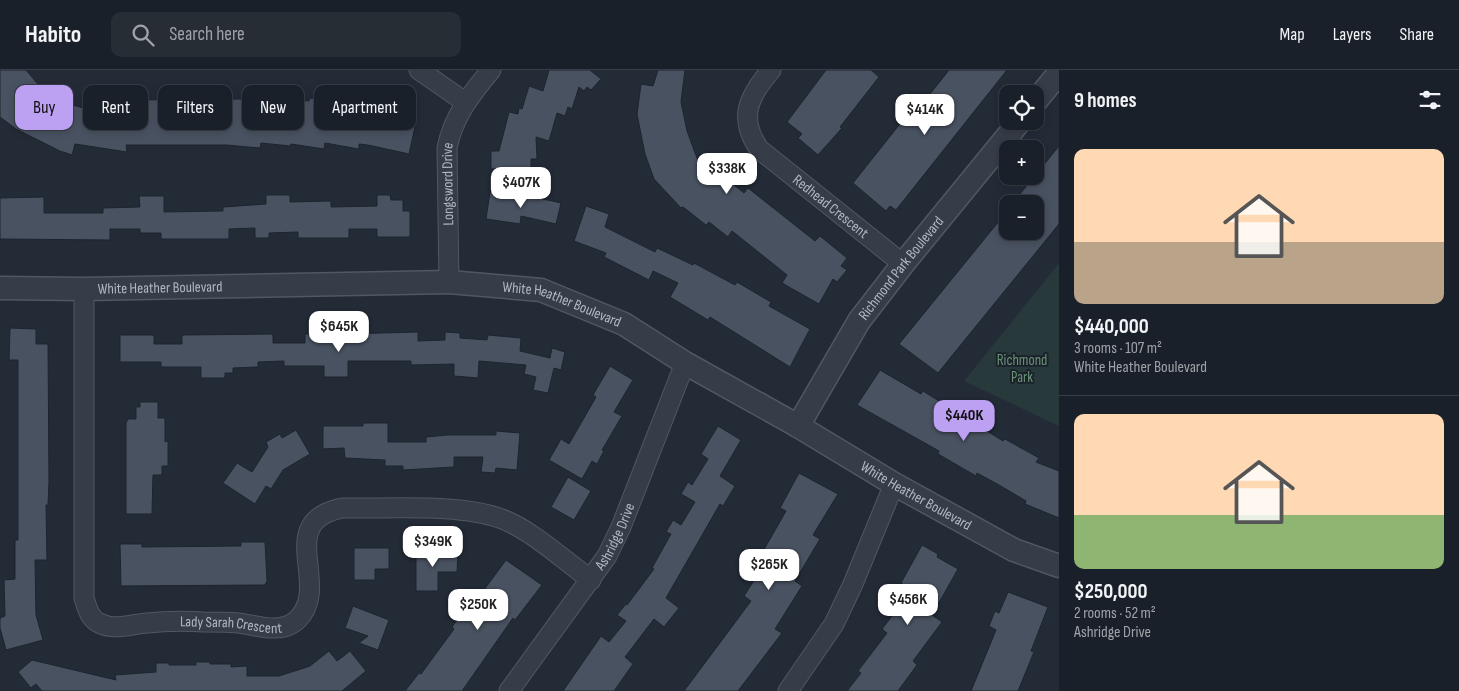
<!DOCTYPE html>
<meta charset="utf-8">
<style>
:root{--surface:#1a2029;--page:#272d35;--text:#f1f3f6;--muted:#9fa3a8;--line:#383e46;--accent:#bca0f2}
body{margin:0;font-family:"Sofia Sans Condensed",sans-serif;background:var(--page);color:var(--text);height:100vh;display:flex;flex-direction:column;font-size:19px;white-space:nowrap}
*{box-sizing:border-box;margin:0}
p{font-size:16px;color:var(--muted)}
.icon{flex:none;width:28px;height:28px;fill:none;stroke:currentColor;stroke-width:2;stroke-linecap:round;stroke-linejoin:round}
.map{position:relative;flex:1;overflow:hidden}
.panel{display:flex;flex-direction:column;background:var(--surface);width:400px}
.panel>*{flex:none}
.guide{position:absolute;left:15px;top:15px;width:475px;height:45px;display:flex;gap:10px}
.controls{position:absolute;left:999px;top:15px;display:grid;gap:10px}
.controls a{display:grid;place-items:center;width:45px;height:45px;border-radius:10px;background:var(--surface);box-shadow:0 2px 8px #0003,0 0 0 1px var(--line);font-size:25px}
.price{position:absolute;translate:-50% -42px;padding:0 11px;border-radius:10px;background:#fff;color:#222;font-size:16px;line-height:32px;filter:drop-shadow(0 1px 2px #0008)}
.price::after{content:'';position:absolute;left:50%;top:30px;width:15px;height:11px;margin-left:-8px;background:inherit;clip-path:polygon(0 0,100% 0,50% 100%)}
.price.current{background:var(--accent);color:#111}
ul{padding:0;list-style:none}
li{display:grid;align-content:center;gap:10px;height:265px;padding:0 15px}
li+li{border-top:1px solid var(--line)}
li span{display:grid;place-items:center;height:155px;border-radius:10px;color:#555}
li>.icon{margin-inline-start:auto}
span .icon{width:90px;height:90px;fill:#fffc;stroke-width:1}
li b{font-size:21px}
h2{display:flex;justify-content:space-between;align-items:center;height:60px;padding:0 15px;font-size:21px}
.chip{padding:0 18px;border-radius:10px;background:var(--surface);box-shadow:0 2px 8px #0003,0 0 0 1px var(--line);font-size:18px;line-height:45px}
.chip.current{background:var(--accent);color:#111}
header{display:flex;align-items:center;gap:30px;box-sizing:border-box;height:70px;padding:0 25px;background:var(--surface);border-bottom:1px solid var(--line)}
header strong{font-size:24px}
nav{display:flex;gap:28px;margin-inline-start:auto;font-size:18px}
.search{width:350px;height:45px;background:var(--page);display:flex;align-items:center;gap:12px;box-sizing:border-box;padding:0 18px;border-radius:10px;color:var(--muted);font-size:19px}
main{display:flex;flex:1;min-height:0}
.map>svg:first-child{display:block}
</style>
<header>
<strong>Habito</strong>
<div class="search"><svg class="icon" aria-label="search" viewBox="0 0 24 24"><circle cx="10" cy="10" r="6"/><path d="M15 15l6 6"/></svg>Search here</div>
<nav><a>Map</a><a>Layers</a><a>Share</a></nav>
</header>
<main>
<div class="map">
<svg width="1059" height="621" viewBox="0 0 1059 621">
<rect width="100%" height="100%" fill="#232b37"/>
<path fill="#27393a" d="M1059,193V356L964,311Z"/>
<path fill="#495261" stroke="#1d242e" d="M0,0H26L42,19L50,26L66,33L94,41V38L116,41V34H133V30L242,29L259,30V36L288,40L290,29L309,31L310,28L343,33L344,28L381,34L382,31L414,39L411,50L416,52L409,84L368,75L359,74V79L325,73L324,79L291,74L290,76L261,73L260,78L226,75H126L127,82L75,74L72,85L60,81L16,59L0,47Z
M549,0H590L601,9L591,20L587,17L584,21L579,17L572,39L568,37L565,46L557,43L549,71L536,67L537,89H531V98L491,99V81H499L509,42L518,44L519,38L522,39L529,16L543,21Z
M658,0H685L681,32L687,61L701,99L708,92L726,112L728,110L744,123L748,118L815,171L820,166L847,188L841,196L847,200L837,212L833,209L819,234L782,213L787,205L732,161L728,167L709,152L706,155L683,137L681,138L654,109L645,84L637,44L641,14L653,16Z
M826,0H871L879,7L840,57L842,58L818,85L798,68L802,64L787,52Z
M949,0H1007L896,140L890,136L886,141L853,113L922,26L926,29Z
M1059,76V154L938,303L899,274L1008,140V161H1035V134H1012Z
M490,122L533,128L534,127L561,133L556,154L521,146L520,154L486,149Z
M266,125H290V132L331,131V137L377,136V125H390L391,130H403V141H410V167H377V159H349V168H298V162L269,163V168H255V158L229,159V169H161V163H140V159H110V170L0,169V128L44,127V143H103V138L140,137L139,126H164V142L223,141V137L266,134Z
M586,136L609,144L605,157L655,182L657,178L693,195L694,193L735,215L737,212L771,232L769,236L810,259L790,297L710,247L708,250L670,227L678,213L653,201L649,210L604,187L606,183L574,171Z
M10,258L36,259V274H48L49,411L48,435H46L47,490H35L36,545L43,570L6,580L0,558V548L5,546L4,510L15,509V470H18V290H9Z
M418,262V271L445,270V262L460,263V268L487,270L488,265L521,268L520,281L550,288L552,278L565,282L561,300L554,298L548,323L533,320L536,307L524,304L526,295L479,291L478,308L454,306V294L411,295V291H348V307H324V296H284V291L258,292V297L233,298V303H225V308H201V297H161V292H120V265H154V274H182V265L273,264V273H305V264H319V269L345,270V264Z
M610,296L633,310L614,342L622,346L602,380L604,381L597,394L592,391L582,409L549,390L561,369L569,374L596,327L593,325Z
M880,300L921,324L923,321L1003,371L1005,369L1039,388L1036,392L1059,401V448L1025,434L1026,431L999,415L977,403L976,406L938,384L939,381L857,335Z
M140,332H158V348H165V372L168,371V396H162V405H153L152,444H126V353L128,349H136V337H140Z
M363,353H388V372H426V367L447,365H496V361L520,363L517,400L496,398L495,403L481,402L483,387H454V397L403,400V396H385V390L345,388L344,378L323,379V356H363Z
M718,356L741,370L720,406L735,416L723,436L720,434L666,528L679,538L664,557L654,549L625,587L633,594L614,621H563L601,566L609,572L626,551L617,545L626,534L627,535L654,499L652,498L671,464L666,462L673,450L681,455L695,432L681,424L688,412L692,415L708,389L701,384Z
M296,360L310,384L283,400L271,419L266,416L255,434L223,413L237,393L252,402L268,377L266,372L280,364L282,368Z
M799,403L838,424L813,465L820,469L795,511L802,516L775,559L782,563L738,621H684L751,531L744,526L769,487L762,483L786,441L780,438Z
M568,407L591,421L574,450L551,437Z
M241,472H265L267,511L265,515L121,516L120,474H142V477L241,476Z
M922,475L938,484L937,487L958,499L932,545L942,552L913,591L917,595L898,621H847L861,603L858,601L887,563L882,559L912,520L901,513Z
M354,478H389V499H375V510H354Z
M442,479V482H458L457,502H438V521H416V480Z
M506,490L542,515L515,550L513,548L462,621H405L419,603L421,604L454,559L452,557L475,526L478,528Z
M1008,522L1048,537L1031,581L1034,582L1018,621H971L996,560L989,556L995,541L999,543Z
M353,536L389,550L378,580L359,573L368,566L345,558Z
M329,581L337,591L350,581L366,601L342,621H42L36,614L31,618L18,602L32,590L116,610L115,605L156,602V593H169V595H196V592H210V594H231V597L247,596V606H279L310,596Z"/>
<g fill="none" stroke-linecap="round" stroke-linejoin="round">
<defs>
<g id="minor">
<path d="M419,0L465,32"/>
<path id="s1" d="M771,0C748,27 738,48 759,79L903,194"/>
<path id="s2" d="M449,212L447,78C453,47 471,24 491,0"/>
<path id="s3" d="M84,219V528C87,537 89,548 99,553C115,561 131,554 147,553C166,551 185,551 204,552C215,552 227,552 238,553C256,555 281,565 297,550C333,516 273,452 342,438C387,439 461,433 502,449C533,461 565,491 591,510"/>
<path id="s4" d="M509,621L607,486L621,457L685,293"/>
<path d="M788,621L834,554L853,514L894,414"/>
</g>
<g id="tertiary">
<path d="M1035,32L1059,3"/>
<path id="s5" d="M0,218L84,219L449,212L541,220L624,254L685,293L798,356L894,414L1014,480L1059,496"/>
<path id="s6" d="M798,356L859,251L903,194L1020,51"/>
</g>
</defs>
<use href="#minor" stroke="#515862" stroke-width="21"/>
<use href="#tertiary" stroke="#515862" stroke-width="25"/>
<use href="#minor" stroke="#363d48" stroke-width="19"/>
<use href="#tertiary" stroke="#363d48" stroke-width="22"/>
</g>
<g text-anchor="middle" stroke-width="4" stroke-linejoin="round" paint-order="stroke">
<g font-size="15" fill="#b1b8c4" stroke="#1b222c">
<text dy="5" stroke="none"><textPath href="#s2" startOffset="98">Longsword Drive</textPath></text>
<text dy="5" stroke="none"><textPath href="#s1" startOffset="180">Redhead Crescent</textPath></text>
<text dy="5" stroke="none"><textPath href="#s6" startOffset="189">Richmond Park Boulevard</textPath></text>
<text dy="5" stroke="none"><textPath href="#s5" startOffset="160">White Heather Boulevard</textPath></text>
<text dy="5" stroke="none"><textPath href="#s5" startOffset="565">White Heather Boulevard</textPath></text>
<text dy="5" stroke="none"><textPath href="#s5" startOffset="970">White Heather Boulevard</textPath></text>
<text dy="5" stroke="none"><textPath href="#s4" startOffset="188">Ashridge Drive</textPath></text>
<text dy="5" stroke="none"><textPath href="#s3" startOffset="472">Lady Sarah Crescent</textPath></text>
</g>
<g font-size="15" fill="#6a9374" stroke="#1b222c">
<text x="1022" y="295">Richmond<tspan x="1022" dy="17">Park</tspan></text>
</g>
</g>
</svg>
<div class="controls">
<a><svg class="icon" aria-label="locate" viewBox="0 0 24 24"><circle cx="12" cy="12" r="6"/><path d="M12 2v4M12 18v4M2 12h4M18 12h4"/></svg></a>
<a>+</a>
<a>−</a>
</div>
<b class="price" style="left:925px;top:66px">$414K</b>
<b class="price" style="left:727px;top:125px">$338K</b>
<b class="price" style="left:521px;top:139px">$407K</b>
<b class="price" style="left:339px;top:283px">$645K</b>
<b class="price current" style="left:964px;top:372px">$440K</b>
<b class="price" style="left:433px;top:498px">$349K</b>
<b class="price" style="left:769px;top:521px">$265K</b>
<b class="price" style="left:908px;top:556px">$456K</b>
<b class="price" style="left:478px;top:561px">$250K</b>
<div class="guide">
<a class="chip current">Buy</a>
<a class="chip">Rent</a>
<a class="chip">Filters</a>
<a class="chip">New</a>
<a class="chip">Apartment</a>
</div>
</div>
<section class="panel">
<h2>9 homes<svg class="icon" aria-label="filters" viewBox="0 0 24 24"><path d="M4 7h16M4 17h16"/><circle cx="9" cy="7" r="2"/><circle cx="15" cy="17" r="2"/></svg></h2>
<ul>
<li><span style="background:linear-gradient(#ffd9b3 60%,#b9a48a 0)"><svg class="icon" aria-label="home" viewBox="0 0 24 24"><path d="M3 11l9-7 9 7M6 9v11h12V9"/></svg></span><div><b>$440,000</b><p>3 rooms · 107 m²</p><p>White Heather Boulevard</p></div></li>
<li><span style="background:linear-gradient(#ffd9b3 65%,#8fb573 0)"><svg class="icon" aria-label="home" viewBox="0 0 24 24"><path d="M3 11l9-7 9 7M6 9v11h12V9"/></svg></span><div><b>$250,000</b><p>2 rooms · 52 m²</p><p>Ashridge Drive</p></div></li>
</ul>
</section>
</main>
